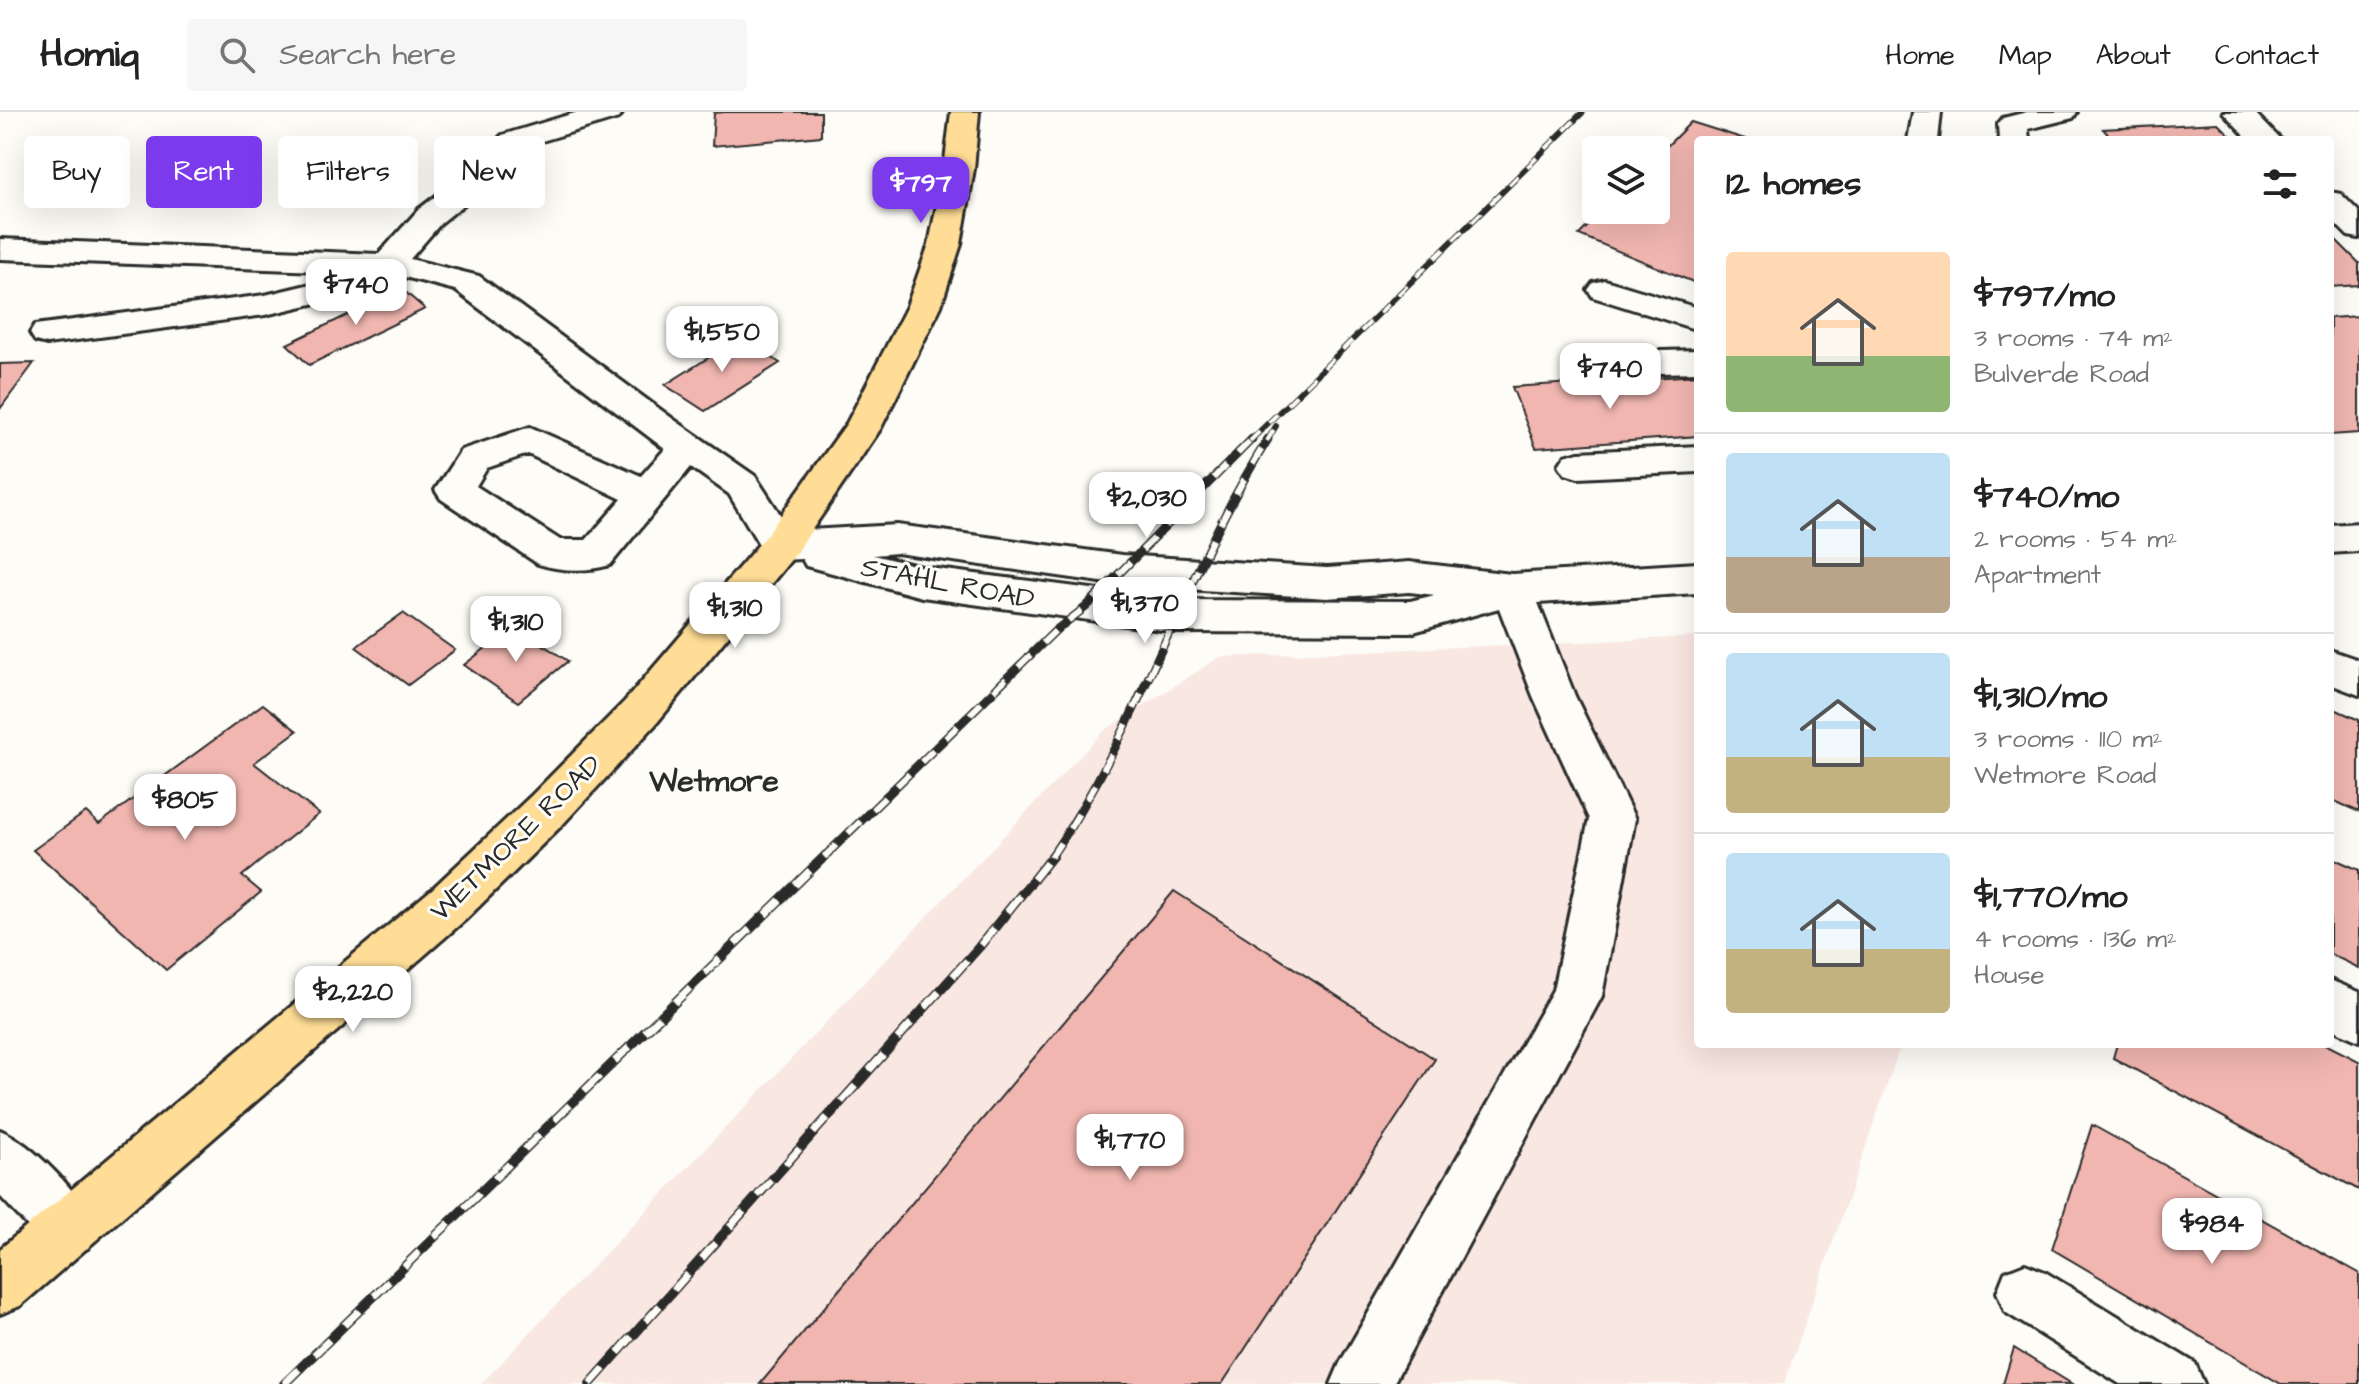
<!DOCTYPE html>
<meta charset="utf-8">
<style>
:root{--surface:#fff;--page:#f6f6f6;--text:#222;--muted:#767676;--line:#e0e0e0;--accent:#7c3aed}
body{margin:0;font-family:"Architects Daughter",sans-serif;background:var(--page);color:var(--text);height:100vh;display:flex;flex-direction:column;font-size:30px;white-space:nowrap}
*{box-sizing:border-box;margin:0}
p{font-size:26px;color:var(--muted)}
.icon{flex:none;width:44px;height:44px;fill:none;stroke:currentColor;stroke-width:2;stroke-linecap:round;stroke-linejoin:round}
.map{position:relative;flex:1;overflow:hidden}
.drawer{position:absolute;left:1694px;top:24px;width:640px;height:912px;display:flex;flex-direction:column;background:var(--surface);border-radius:8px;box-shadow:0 8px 32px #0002}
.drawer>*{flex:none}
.banner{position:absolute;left:24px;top:24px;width:760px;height:72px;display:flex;gap:16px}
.tools{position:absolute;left:1582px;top:24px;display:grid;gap:16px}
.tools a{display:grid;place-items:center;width:88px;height:88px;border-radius:8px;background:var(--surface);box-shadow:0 8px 32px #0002;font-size:40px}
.price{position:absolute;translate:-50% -68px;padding:0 18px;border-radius:16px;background:#fff;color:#222;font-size:26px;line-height:52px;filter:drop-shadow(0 2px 4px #0008)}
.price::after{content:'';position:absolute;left:50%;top:48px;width:24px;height:18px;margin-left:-12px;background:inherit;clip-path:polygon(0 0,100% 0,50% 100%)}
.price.current{background:var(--accent);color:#fff}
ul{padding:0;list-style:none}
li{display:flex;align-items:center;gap:24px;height:200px;padding:0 32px}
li+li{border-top:2px solid var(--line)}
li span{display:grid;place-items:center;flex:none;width:224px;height:160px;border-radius:8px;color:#555}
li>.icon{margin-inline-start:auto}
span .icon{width:96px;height:96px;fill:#fffc;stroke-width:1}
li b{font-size:34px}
h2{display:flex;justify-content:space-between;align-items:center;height:96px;padding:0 32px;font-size:34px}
.chip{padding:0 28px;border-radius:8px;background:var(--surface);box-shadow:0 8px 32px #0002;font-size:28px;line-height:72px}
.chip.current{background:var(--accent);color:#fff}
header{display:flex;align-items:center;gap:48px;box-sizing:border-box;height:112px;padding:0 40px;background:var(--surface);border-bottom:2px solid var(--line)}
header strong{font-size:38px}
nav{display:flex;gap:44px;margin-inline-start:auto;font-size:28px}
.search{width:560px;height:72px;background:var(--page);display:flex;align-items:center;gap:20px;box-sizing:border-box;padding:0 28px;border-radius:8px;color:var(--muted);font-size:30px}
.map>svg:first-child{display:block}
</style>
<header>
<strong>Homiq</strong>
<div class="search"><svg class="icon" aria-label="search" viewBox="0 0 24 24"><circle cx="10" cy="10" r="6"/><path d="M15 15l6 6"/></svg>Search here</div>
<nav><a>Home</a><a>Map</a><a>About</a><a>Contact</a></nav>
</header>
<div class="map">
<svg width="2359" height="1272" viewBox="0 0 2359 1272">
<rect width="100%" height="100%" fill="#fdfcf7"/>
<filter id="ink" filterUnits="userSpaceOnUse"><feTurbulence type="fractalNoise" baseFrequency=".0125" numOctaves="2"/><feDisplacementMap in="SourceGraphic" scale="16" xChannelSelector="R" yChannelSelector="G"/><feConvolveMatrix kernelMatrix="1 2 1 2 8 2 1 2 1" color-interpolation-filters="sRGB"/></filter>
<g filter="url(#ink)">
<path fill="#f9e7e2" d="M1698,525V932H1901L1784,1272H481L1105,618L1220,545Z"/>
<path fill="#f1b6b0" stroke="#2b2b2b" stroke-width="2" d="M724,0H821V24L712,34L714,1Z
M1691,10L1748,28H1698V172L1579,123L1604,98H1656V45Z
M2218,11L2235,28H2113L2103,17Z
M2330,122L2359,151V173L2330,175Z
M402,177L425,197L309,253L287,232Z
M2359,204V321L2330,323V206Z
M740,226L780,251L705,299L665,273Z
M34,251L0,297V252Z
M1698,263V324L1536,336L1512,275Z
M403,501L455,538L408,573L356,535Z
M514,514L568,549L518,590L464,553Z
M263,592L297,619L254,651L319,702L242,764L261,780L166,858L33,738L86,700L99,712Z
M2330,595L2359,608V700L2330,687Z
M2330,745L2359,758V856L2330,842Z
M1174,779L1435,947L1222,1272H760Z
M2117,932H2325L2359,949V1078L2113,946Z
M2092,1013L2359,1161V1272H2281L2052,1137Z
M2014,1236L2072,1272H2003Z"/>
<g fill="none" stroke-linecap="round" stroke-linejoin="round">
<defs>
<path id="minor" d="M578,0H623L619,6L522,35L483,77L441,111L410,147L479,164L673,307L755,364L791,419L897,413L1122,443L1327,456L1409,450L1512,462L1698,451V481L1538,491L1575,584L1635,707L1602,884L1393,1272H1331L1340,1251L1553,878L1589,707L1533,584L1499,496L1410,521L1176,520L922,485L806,454L802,447L780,448L766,444L729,382L691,355L610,453C588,460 560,459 538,452L441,387L435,378L461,338L530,315L641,364L665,337L455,178L393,162L359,181L265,203L47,232L35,229L30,221L35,213L265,183L336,166L348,160L0,147V127L379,142L419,97L461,65L502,23ZM528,342L622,387L586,428H560L476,374L487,356ZM897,441L1122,473L1327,486L1409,480L1435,483L1410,489L1176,488L922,455L873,443Z
M1913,0H1941L1938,28H1908Z
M2027,0H2077L2073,6L2028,17L2029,28H1999L1998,12L2003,6Z
M2223,0H2254L2281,28H2249Z
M2330,80L2341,82L2359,100V126L2348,124L2330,106Z
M1605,168L1698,196V218L1593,185L1588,178L1593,171Z
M1698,238V260L1587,263L1575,260L1570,252L1575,244L1587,241Z
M1698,334V360L1578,366L1565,362L1559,353L1565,344L1578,340Z
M2359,411V439L2330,441V413Z
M2330,538L2359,548V583L2330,572Z
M2330,868L2359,880V929L2330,916Z
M0,1018C33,1032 82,1083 96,1116L88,1136L68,1144L48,1136L0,1084Z
M2025,1152L2045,1160L2195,1251L2204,1272H2120L2005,1200L1997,1180L2005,1160Z"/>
<path id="major" d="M951,0H979L974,57L961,132L941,194L881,316L794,444L655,613L563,712L465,808L20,1194L0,1202V1137L431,778L531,684L625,589L766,424L847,311L907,194L929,132L944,57Z"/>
</defs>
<use href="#minor" stroke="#2b2b2b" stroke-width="6"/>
<use href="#major" stroke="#2b2b2b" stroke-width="6"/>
<use href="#minor" fill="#fdfcf7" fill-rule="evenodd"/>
<use href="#major" fill="#ffdd96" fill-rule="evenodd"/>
<defs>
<path id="rail-far2" d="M1250,329L1583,0
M1267,329L1276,314"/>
<path id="rail-far1" d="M824,745L1056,518L1086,495L1252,327
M1051,745C1141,614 1184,460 1268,327"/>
<path id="rail" d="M284,1272L826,743
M590,1272L979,835L1053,743"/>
</defs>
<use href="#rail-far2" stroke="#2b2b2b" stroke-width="6"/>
<use href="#rail-far1" stroke="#2b2b2b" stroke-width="9"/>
<use href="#rail" stroke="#2b2b2b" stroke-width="10"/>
<use href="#rail-far2" stroke="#fdfcf7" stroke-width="4" stroke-dasharray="13" stroke-linecap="butt"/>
<use href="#rail-far1" stroke="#fdfcf7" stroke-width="6" stroke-dasharray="17" stroke-linecap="butt"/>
<use href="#rail" stroke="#fdfcf7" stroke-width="7" stroke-dasharray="21" stroke-linecap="butt"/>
</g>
</g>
<g text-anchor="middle" stroke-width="6" stroke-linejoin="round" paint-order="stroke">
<g font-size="28" fill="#2b2b2b" stroke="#fdfcf7">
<text transform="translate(948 470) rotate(11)" y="10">STAHL ROAD</text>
<text transform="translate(515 725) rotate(-44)" y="10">WETMORE ROAD</text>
</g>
<g font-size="30" font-weight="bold" fill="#2b2b2b" stroke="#fdfcf7">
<text x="714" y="679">Wetmore</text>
</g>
</g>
</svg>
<div class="tools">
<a><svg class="icon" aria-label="layers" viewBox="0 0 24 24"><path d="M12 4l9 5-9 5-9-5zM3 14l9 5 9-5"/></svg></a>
</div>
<b class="price current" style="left:921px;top:113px">$797</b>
<b class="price" style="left:356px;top:215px">$740</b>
<b class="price" style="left:722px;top:262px">$1,550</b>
<b class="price" style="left:1610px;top:299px">$740</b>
<b class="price" style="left:1147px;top:428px">$2,030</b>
<b class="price" style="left:1145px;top:533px">$1,370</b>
<b class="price" style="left:735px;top:538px">$1,310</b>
<b class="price" style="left:516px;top:552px">$1,310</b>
<b class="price" style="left:185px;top:730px">$805</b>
<b class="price" style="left:353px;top:922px">$2,220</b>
<b class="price" style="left:1130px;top:1070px">$1,770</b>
<b class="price" style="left:2212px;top:1154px">$984</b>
<div class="banner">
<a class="chip">Buy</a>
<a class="chip current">Rent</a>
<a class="chip">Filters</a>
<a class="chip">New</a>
</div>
<section class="drawer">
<h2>12 homes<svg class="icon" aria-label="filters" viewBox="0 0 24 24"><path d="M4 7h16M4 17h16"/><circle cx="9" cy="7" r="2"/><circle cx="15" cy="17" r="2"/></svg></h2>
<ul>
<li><span style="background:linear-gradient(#ffd9b3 65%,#8fb573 0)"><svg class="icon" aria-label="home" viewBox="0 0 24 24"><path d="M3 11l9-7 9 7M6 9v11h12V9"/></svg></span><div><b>$797/mo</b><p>3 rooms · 74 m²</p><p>Bulverde Road</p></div></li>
<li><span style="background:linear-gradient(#bfe0f5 65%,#b9a48a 0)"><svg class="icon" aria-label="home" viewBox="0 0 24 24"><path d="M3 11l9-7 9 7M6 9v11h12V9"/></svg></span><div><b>$740/mo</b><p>2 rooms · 54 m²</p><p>Apartment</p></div></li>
<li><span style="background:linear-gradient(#bfe0f5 65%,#c2b280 0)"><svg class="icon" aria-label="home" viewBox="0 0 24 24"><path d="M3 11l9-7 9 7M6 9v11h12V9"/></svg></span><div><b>$1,310/mo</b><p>3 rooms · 110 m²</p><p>Wetmore Road</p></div></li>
<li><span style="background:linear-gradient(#bfe0f5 60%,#c2b280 0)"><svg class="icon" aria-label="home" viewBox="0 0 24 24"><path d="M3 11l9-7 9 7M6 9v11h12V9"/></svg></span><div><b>$1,770/mo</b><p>4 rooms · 136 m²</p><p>House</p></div></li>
</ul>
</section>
</div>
